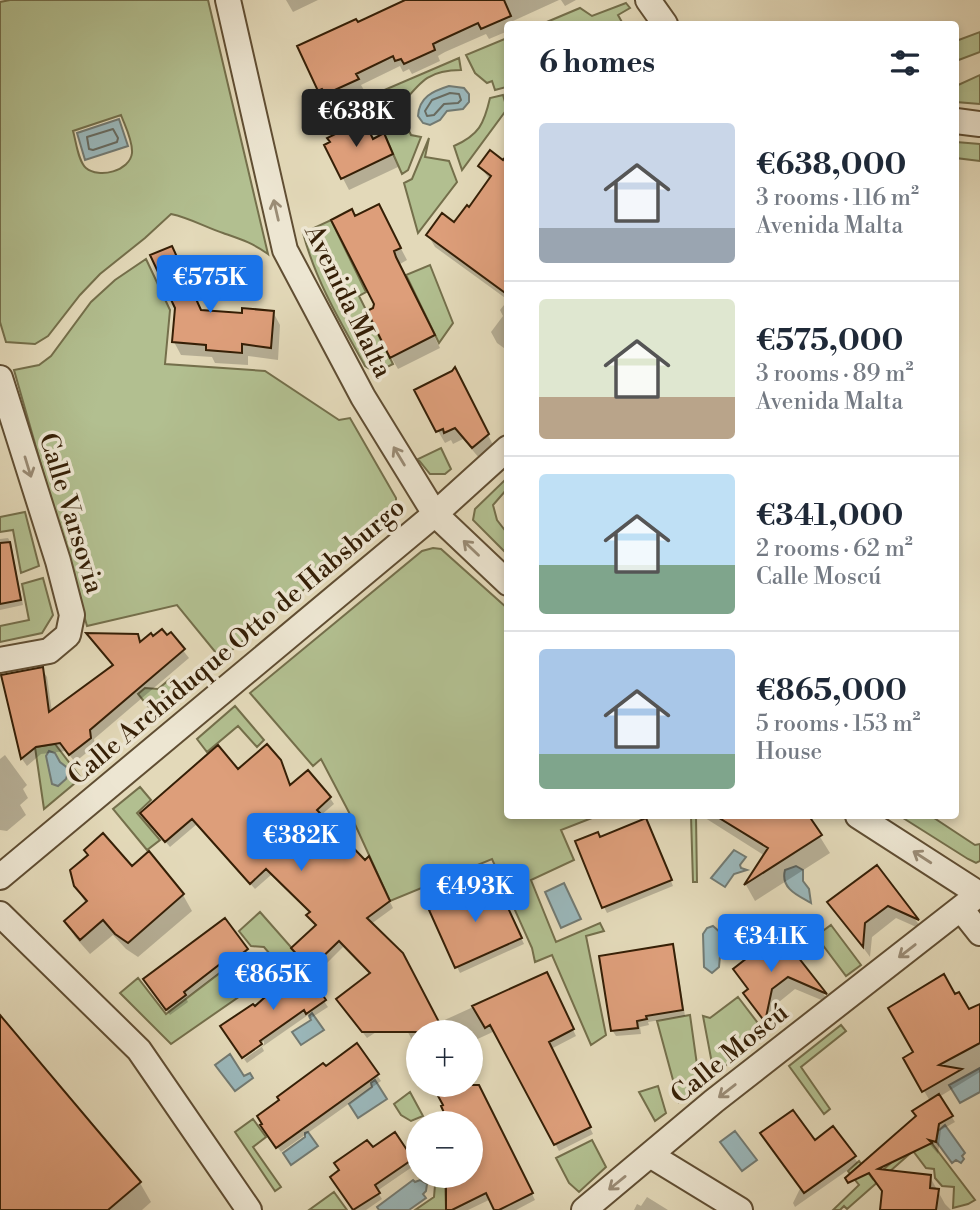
<!DOCTYPE html>
<meta charset="utf-8">
<style>
:root{--surface:#fff;--page:#f2f2f3;--text:#1f2937;--muted:#747a83;--line:#e0e1e3;--accent:#1a73e8}
body{margin:0;font-family:"Libre Bodoni",serif;background:var(--page);color:var(--text);height:100vh;display:flex;flex-direction:column;font-size:26px;white-space:nowrap}
*{box-sizing:border-box;margin:0}
p{font-size:23px;color:var(--muted)}
.icon{flex:none;width:38px;height:38px;fill:none;stroke:currentColor;stroke-width:2;stroke-linecap:round;stroke-linejoin:round}
.map{position:relative;flex:1;overflow:hidden}
.details{position:absolute;left:504px;top:21px;width:455px;height:798px;display:flex;flex-direction:column;background:var(--surface);border-radius:7px;box-shadow:0 4px 10px #0003}
.details>*{flex:none}
.fabs{position:absolute;left:406px;top:1020px;display:grid;gap:14px}
.fabs a{display:grid;place-items:center;width:77px;height:77px;border-radius:50%;background:var(--surface);box-shadow:0 4px 10px #0003;font-size:35px}
.price{position:absolute;translate:-50% -60px;padding:0 16px;border-radius:7px;background:var(--accent);color:#fff;font-size:23px;line-height:46px;filter:drop-shadow(0 2px 4px #0008)}
.price::after{content:'';position:absolute;left:50%;top:42px;width:21px;height:16px;margin-left:-10px;background:inherit;clip-path:polygon(0 0,100% 0,50% 100%)}
.price.on{background:#222;color:#fff}
ul{padding:0;list-style:none}
li{display:flex;align-items:center;gap:21px;height:175px;padding:0 35px}
li+li{border-top:2px solid var(--line)}
li span{display:grid;place-items:center;flex:none;width:196px;height:140px;border-radius:7px;color:#555}
li>.icon{margin-inline-start:auto}
span .icon{width:84px;height:84px;fill:#fffc;stroke-width:1}
li b{font-size:30px}
h2{display:flex;justify-content:space-between;align-items:center;height:84px;padding:0 35px;font-size:30px}
.map>svg:first-child{display:block}
</style>
<div class="map">
<svg width="980" height="1210" viewBox="0 0 980 1210">
<rect width="100%" height="100%" fill="#e3d9b9"/>
<filter id="stains"><feTurbulence type="fractalNoise" baseFrequency=".00286" numOctaves="4"/><feColorMatrix values="0 0 0 0 .2 0 0 0 0 .09 0 0 0 0 .02 0 0 0 .5 -.17"/></filter>
<radialGradient id="worn" r=".72"><stop offset=".6" stop-color="#630" stop-opacity="0"/><stop offset="1" stop-color="#630" stop-opacity=".3"/></radialGradient>
<path fill="#b2bf90" stroke="#746f4b" stroke-width="2" fill-rule="evenodd" d="M10,0H208L268,254C253,243 240,239 223,233C205,227 190,218 171,214L145,238L100,274L80,295L48,336L35,344L6,342L0,322V2ZM121,115C125,126 133,141 132,153C130,171 99,179 86,168C78,161 76,141 73,131Z
M626,3L630,8L618,15L623,24H542L580,8L592,16Z
M980,32V52L956,61V41Z
M507,38V88L506,87L495,90L492,81L487,83L475,73L466,55Z
M459,58L461,70C429,70 421,81 402,104L405,122L411,135L421,137L408,170L402,174L368,97Z
M980,75V104L956,102V86Z
M503,95L507,109L462,170L454,146C479,135 484,124 490,98Z
M429,138L425,157L449,161L457,182L418,233L404,183L412,179Z
M956,142L980,144V161L956,158Z
M331,220L366,292L359,296L393,364C383,369 376,374 365,366C341,323 316,282 303,233Z
M146,259L170,310L165,364L265,371L339,420L350,418L396,498V508L391,517L221,659L177,605L87,626L14,370L39,365L51,356L91,302L115,280Z
M430,265L453,323L439,343L406,275Z
M441,448L451,469L445,474H430L418,459Z
M507,478V489L493,505L497,520L507,533V554L473,520L475,509Z
M25,512L39,566L21,573L13,530L0,532V517Z
M433,548L441,549L507,608L508,816H597L561,830L574,860L531,880L556,942L600,923L604,931L586,936L606,1035L591,1045L552,955L535,962L532,948L492,859L390,901L353,820L321,759L313,766L250,693L422,551Z
M43,578L53,615L42,633L0,642V626L29,620L22,584Z
M170,679L182,692L155,715L138,694L145,688L158,689Z
M235,706L264,740L257,747L238,726L207,752L197,739Z
M55,744L81,778L44,809L35,747Z
M140,787L151,800L137,813L160,840L147,850L113,809Z
M691,816H696L697,882H693Z
M900,816H931L975,845L980,844V861L976,863L968,859Z
M260,912L298,955L281,967L264,947L251,946L239,931Z
M831,925L861,965L846,976L816,936Z
M233,963L253,987L171,1044L120,993L138,978L166,1014Z
M738,997L767,1035L714,1074L703,1016L710,1018Z
M690,1015L700,1086L679,1102L657,1021Z
M841,1025L846,1031L801,1067L830,1109L824,1114L789,1066Z
M658,1086L666,1113L655,1121L639,1092Z
M410,1092L423,1116L411,1121L401,1115L394,1104Z
M253,1119L266,1137L253,1147L281,1187L275,1191L235,1132Z
M924,1133L975,1200L968,1204L953,1208L954,1187L942,1186L935,1178L934,1169L926,1168L913,1151L847,1209L844,1206L840,1210H833L859,1185L848,1171L859,1161L873,1179Z
M592,1140L606,1167L579,1192L569,1183L556,1158Z
M430,1176H445L446,1210H415L434,1197L435,1185Z
M334,1192L347,1210H309Z"/>
<path fill="#9ab7ba" stroke="#727a72" stroke-width="2" d="M449,86L464,88L469,94V102L463,109L447,111L440,120L430,125L423,123L418,116C419,97 433,91 449,86Z
M119,119L128,146L85,160L77,133Z
M49,751L55,753L60,762L69,769L66,779L58,786L52,784L46,756Z
M734,850L746,857L740,865L741,868L747,870L734,874L725,887L711,878Z
M796,866L803,870V881L809,889L811,903C799,896 780,889 785,870Z
M564,883L581,919L561,928L545,892Z
M713,926L722,934L719,967L712,973L704,967L703,934L707,928Z
M312,1013L324,1030L301,1045L292,1032L311,1020L309,1016Z
M230,1054L244,1076L250,1073L253,1078L235,1091L215,1065Z
M980,1068V1092L960,1103L949,1085Z
M375,1080L387,1099L358,1118L349,1104L372,1087L371,1083Z
M945,1125L965,1153L962,1156L964,1159L961,1163L956,1160L952,1163L936,1141L938,1131Z
M735,1131L757,1160L742,1171L720,1142Z
M308,1132L318,1146L291,1165L283,1153L305,1137V1133Z
M413,1180L415,1182L420,1180L427,1184L426,1191L423,1194L426,1198L409,1210H379L377,1207Z"/>
<path fill="#0003" d="M286,0H318L293,12Z
M410,0H559L513,21L515,24H508V31L489,39L486,34L445,52L438,56L440,61L412,74L409,69L403,72L400,66L361,85L364,90L334,104L330,100L326,102L300,47Z
M561,0H576L565,6Z
M373,141L390,148L398,167L349,190L326,146Z
M508,156V300L435,247L428,235L455,225L469,209L490,180L480,166L503,163Z
M355,218H385L407,260L400,264L402,271L440,348L398,369L391,357L375,309Z
M171,248L202,312L244,315L273,312L280,325L278,360L248,356V365L215,363L212,357L181,355L174,342L176,308Z
M508,300V351L497,343L491,332L503,316L500,310Z
M461,381L494,447L480,459L463,439L453,444L451,440L445,443L438,431Z
M8,538L11,543L23,605L0,610V539Z
M170,634L189,658L94,739L95,746L75,762L66,751L41,754L27,766L22,759L3,676L42,669L47,677L52,712L114,666L137,636L141,643L153,638L167,637Z
M5,755L27,785L23,789L28,798L20,805L26,815L7,831L0,830V759Z
M238,771L330,798L334,804L320,816L365,863L372,865L393,908L371,924L438,1023L546,974L576,1036L551,1049L593,1134L559,1151L495,1031L471,1042V1032H418V1051L403,1023L396,1019L367,1038L338,1000L371,974L343,947L315,975L297,954L317,927L308,915L310,913L271,875L255,889L197,824L170,847L146,819Z
M702,816H807L830,853L755,901L746,885L765,856Z
M649,826L673,886L607,913L604,907L600,839Z
M149,854L183,895L192,911L138,957L126,949L113,935L90,954L75,937L66,921L86,904L76,886L131,869Z
M876,867L923,930L896,918L872,937L870,957L830,902Z
M498,888L524,944L460,973L457,967Z
M672,946L675,952L685,1016L648,1022L649,1025L640,1027L641,1034L616,1036L612,1030Z
M246,950L249,956L231,969L229,966L186,998L188,1002L170,1015L148,986Z
M793,954L831,1004L795,989L779,1002L772,1032L745,993Z
M303,971L328,1007L311,1018L308,1015L262,1047L264,1051L247,1063L244,1059L264,1045V1041L242,1056L254,1009Z
M954,997L968,1012L980,1008V1072L939,1097L955,1122L941,1130L938,1154L915,1128L930,1101L905,1059L916,1053Z
M0,1021L140,1183L151,1202L142,1210H0Z
M326,1069L377,1075L381,1081L281,1152L266,1132Z
M471,1083L475,1091L483,1096L535,1200L516,1210H496L491,1199L468,1210H447L461,1176H471V1124L446,1106L434,1085H471Z
M833,1128L858,1163L795,1207L793,1203L815,1158L814,1143Z
M372,1150L411,1160L415,1165L377,1191L382,1199L366,1210H354L335,1183L341,1171Z
M930,1177L945,1204L951,1210H882Z
M647,1197L668,1210H634L637,1204L641,1206Z"/>
<g fill="none" stroke-linecap="round" stroke-linejoin="round">
<path stroke="#686b60" stroke-width="2" d="M450,93L459,94L461,100L458,103L444,104L434,115L427,116L425,111L432,100Z
M113,129L118,138L117,142L93,150L89,149L87,137Z"/>
</g>
<path fill="#dd9e7a" stroke="#351f06" stroke-width="2" d="M405,0H504L511,16L481,29L478,23L439,41L433,44L435,50L404,64L401,59L395,61L393,56L356,74L359,79L326,94L322,89L318,91L297,46L356,19L358,22Z
M364,120L373,139L384,133L393,154L341,179L324,145L330,142L327,138Z
M490,150L503,160L508,154V295L426,235L442,213L454,222L467,205L469,207L491,176L478,166Z
M379,204L401,248L394,251L396,257L435,335L390,358L367,311L373,308L374,304L331,220L352,209L355,216Z
M172,246L201,310L242,313V308L274,311L271,348L242,344V353L206,350V345L172,342L175,308L150,255Z
M455,367L489,434L472,448L455,428L444,433L443,429L436,432L414,390L452,371Z
M10,542L21,600L0,604V543Z
M162,629L167,635L171,632L185,649L90,730L91,738L69,755L60,743L36,747L21,759L1,675L43,667L49,712L113,665L86,633L138,634L140,642L151,633L153,636Z
M267,744L281,760L290,785L308,770L331,797L317,810L365,860L369,856L390,901L367,918L403,953L440,1024L425,1032H362L336,999L370,973L339,941L310,969L291,948L316,925L306,915L310,912L266,869L250,884L192,819L165,842L140,813L218,745L238,769Z
M716,816H809L822,835L744,885L768,848Z
M646,818L672,880L602,908L575,841L598,832L600,837Z
M103,833L132,866L149,851L184,894L128,943L115,934L103,920L80,940L64,921L87,901L74,886L70,870L88,855L84,850Z
M877,865L919,920L888,906L865,923L863,947L827,902Z
M495,880L522,938L455,968L429,910Z
M225,918L248,949L227,965L224,961L184,992L186,995L166,1010L143,979Z
M774,937L789,956L794,952L827,994L788,977L772,989L765,1022L743,993L748,989L733,969Z
M673,944L683,1010L646,1016L647,1019L637,1021L638,1028L611,1031L599,956Z
M304,968L326,1000L306,1014L304,1010L260,1041L262,1044L242,1058L220,1026L253,1004L255,1006L274,989Z
M547,972L574,1029L549,1042L591,1127L554,1145L490,1025L485,1028L472,1006Z
M944,974L955,994L959,992L969,1009L980,1004V1043L939,1065L962,1069L922,1092L903,1058L913,1052L888,1008Z
M0,1015L141,1182L108,1210H0Z
M357,1043L379,1074L276,1148L260,1125L262,1124L257,1116L279,1100L277,1097L323,1063L326,1066Z
M432,1085H479L533,1193L499,1210H494L486,1193L452,1210H446V1182L457,1176H471V1124H449L441,1106L443,1105Z
M939,1094L953,1116L939,1124L936,1142L929,1140L932,1143L878,1169L931,1175L930,1188L939,1189L936,1210H880L882,1191L869,1173L848,1183L845,1178L916,1116L912,1111Z
M793,1110L815,1140L833,1126L856,1156L804,1193L760,1133Z
M395,1132L413,1159L375,1185L380,1193L353,1210L330,1177L339,1170L334,1163L367,1140L373,1147Z"/>
<g fill="none" stroke-linecap="round" stroke-linejoin="round">
<defs>
<path id="minor" d="M228,0L285,250L363,397L435,514L508,583
M648,0L665,24
M956,121L980,124
M0,378L58,561L72,615L68,635L49,651L0,660
M0,877L435,514L508,448
M961,909L980,933
M0,914L139,1050L249,1210
M650,1155L740,1210
M584,1210L714,1101L979,894L858,816"/>
</defs>
<use href="#minor" stroke="#604e33" stroke-width="28"/>
<use href="#minor" stroke="#ede6d2" stroke-width="24"/>
</g>
<defs><path id="oneway-shaft" d="M-6 0H5M1.5-3L5.5 0L1.5 3" fill="none" stroke-width="1.6" stroke-linecap="round" stroke-linejoin="round" transform="scale(1.75)"/></defs>
<g stroke="#9a8c76">
<use href="#oneway-shaft" transform="translate(276 210) rotate(-103)"/>
<use href="#oneway-shaft" transform="translate(399 456) rotate(-121)"/>
<use href="#oneway-shaft" transform="translate(28 467) rotate(73)"/>
<use href="#oneway-shaft" transform="translate(471 548) rotate(-136)"/>
<use href="#oneway-shaft" transform="translate(922 857) rotate(-147)"/>
<use href="#oneway-shaft" transform="translate(907 951) rotate(142)"/>
<use href="#oneway-shaft" transform="translate(727 1091) rotate(142)"/>
<use href="#oneway-shaft" transform="translate(617 1183) rotate(141)"/>
</g>
<g text-anchor="middle" stroke-width="7" stroke-linejoin="round" paint-order="stroke">
<g font-size="26" fill="#351f06" stroke="#ede6d2">
<text transform="translate(349 301) rotate(64)" y="9">Avenida Malta</text>
<text transform="translate(72 513) rotate(73)" y="9">Calle Varsovia</text>
<text transform="translate(236 641) rotate(-40)" y="9">Calle Archiduque Otto de Habsburgo</text>
<text transform="translate(729 1053) rotate(-39)" y="9">Calle Moscú</text>
</g>
</g>
<rect width="100%" height="100%" filter="url(#stains)"/>
<rect width="100%" height="100%" fill="url(#worn)"/>
</svg>
<div class="fabs">
<a>+</a>
<a>−</a>
</div>
<b class="price on" style="left:356px;top:149px">€638K</b>
<b class="price" style="left:210px;top:315px">€575K</b>
<b class="price" style="left:301px;top:873px">€382K</b>
<b class="price" style="left:475px;top:924px">€493K</b>
<b class="price" style="left:771px;top:974px">€341K</b>
<b class="price" style="left:273px;top:1012px">€865K</b>
<section class="details">
<h2>6 homes<svg class="icon" aria-label="filters" viewBox="0 0 24 24"><path d="M4 7h16M4 17h16"/><circle cx="9" cy="7" r="2"/><circle cx="15" cy="17" r="2"/></svg></h2>
<ul>
<li><span style="background:linear-gradient(#c9d6e8 75%,#9aa5b1 0)"><svg class="icon" aria-label="home" viewBox="0 0 24 24"><path d="M3 11l9-7 9 7M6 9v11h12V9"/></svg></span><div><b>€638,000</b><p>3 rooms · 116 m²</p><p>Avenida Malta</p></div></li>
<li><span style="background:linear-gradient(#dfe7d0 70%,#b9a48a 0)"><svg class="icon" aria-label="home" viewBox="0 0 24 24"><path d="M3 11l9-7 9 7M6 9v11h12V9"/></svg></span><div><b>€575,000</b><p>3 rooms · 89 m²</p><p>Avenida Malta</p></div></li>
<li><span style="background:linear-gradient(#bfe0f5 65%,#7fa58c 0)"><svg class="icon" aria-label="home" viewBox="0 0 24 24"><path d="M3 11l9-7 9 7M6 9v11h12V9"/></svg></span><div><b>€341,000</b><p>2 rooms · 62 m²</p><p>Calle Moscú</p></div></li>
<li><span style="background:linear-gradient(#a9c7e8 75%,#7fa58c 0)"><svg class="icon" aria-label="home" viewBox="0 0 24 24"><path d="M3 11l9-7 9 7M6 9v11h12V9"/></svg></span><div><b>€865,000</b><p>5 rooms · 153 m²</p><p>House</p></div></li>
</ul>
</section>
</div>
